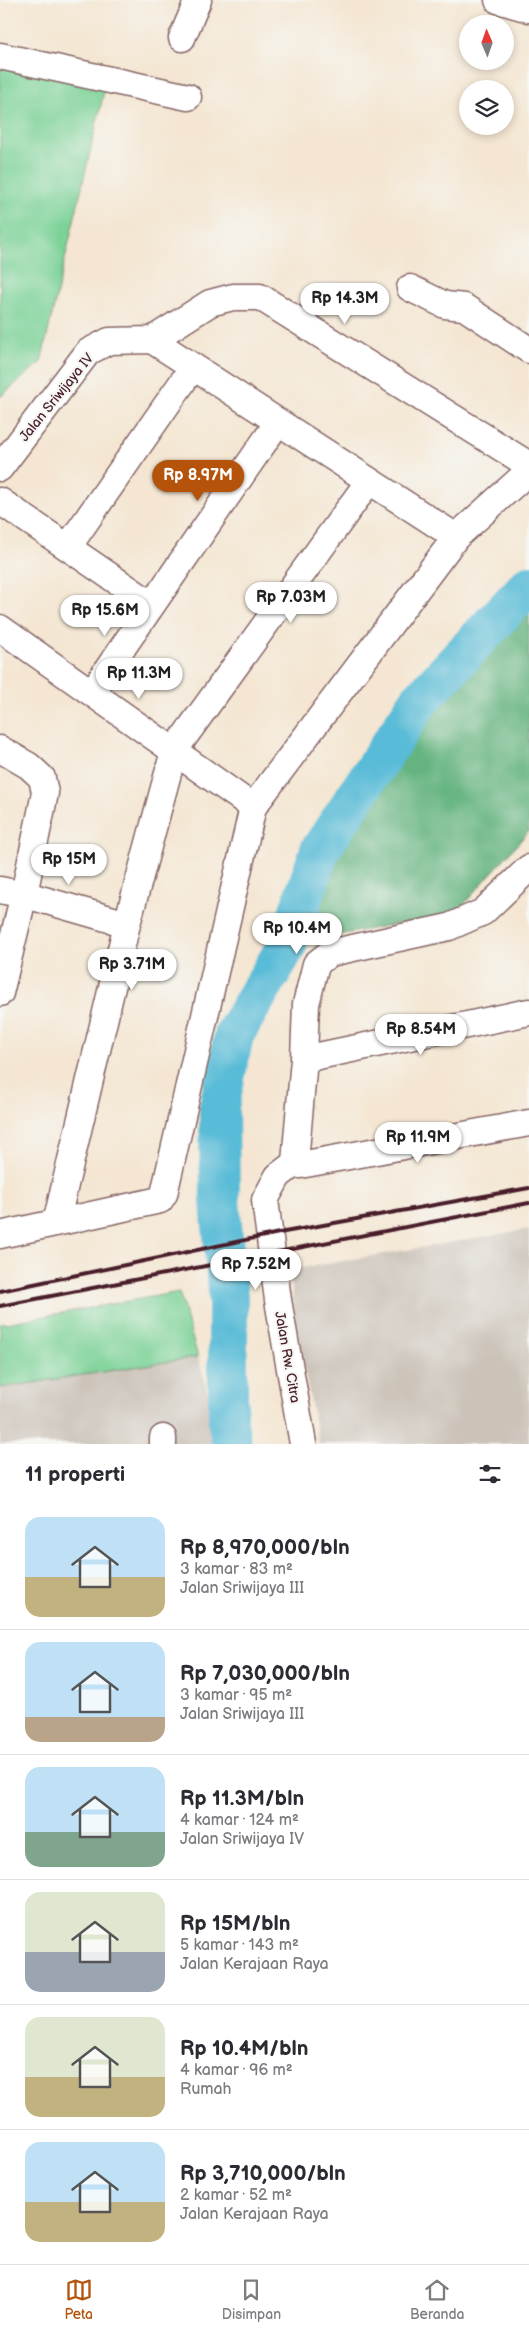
<!DOCTYPE html>
<html lang="id">
<meta charset="utf-8">
<style>
:root{--surface:#fff;--page:#f7f7f7;--text:#2b2b33;--muted:#7c7c81;--line:#e1e1e2;--accent:#b45309}
body{margin:0;font-family:"Balsamiq Sans",sans-serif;background:var(--page);color:var(--text);height:100vh;display:flex;flex-direction:column;font-size:19px;white-space:nowrap}
*{box-sizing:border-box;margin:0}
p{font-size:16px;color:var(--muted)}
.icon{flex:none;width:28px;height:28px;fill:none;stroke:currentColor;stroke-width:2;stroke-linecap:round;stroke-linejoin:round}
.map{position:relative;height:1444px;overflow:hidden}
.side{display:flex;flex-direction:column;background:var(--surface);flex:1}
.side>*{flex:none}
.needle{width:32px;rotate:358deg}
.tools{position:absolute;left:459px;top:15px;display:grid;gap:10px}
.tools a{display:grid;place-items:center;width:55px;height:55px;border-radius:50%;background:var(--surface);box-shadow:0 2px 8px #0003;font-size:25px}
.price{position:absolute;translate:-50% -42px;padding:0 11px;border-radius:18px;background:#fff;color:#222;font-size:16px;line-height:32px;filter:drop-shadow(0 1px 2px #0008)}
.price::after{content:'';position:absolute;left:50%;top:30px;width:15px;height:11px;margin-left:-8px;background:inherit;clip-path:polygon(0 0,100% 0,50% 100%)}
.price.on{background:var(--accent);color:#fff}
ul{padding:0;list-style:none}
li{display:flex;align-items:center;gap:15px;height:125px;padding:0 25px}
li+li{border-top:1px solid var(--line)}
li span{display:grid;place-items:center;flex:none;width:140px;height:100px;border-radius:15px;color:#555}
li>.icon{margin-inline-start:auto}
span .icon{width:60px;height:60px;fill:#fffc;stroke-width:1}
li b{font-size:21px}
h2{display:flex;justify-content:space-between;align-items:center;height:60px;padding:0 25px;font-size:21px}
.tab-bar{display:flex;justify-content:space-around;align-items:center;height:70px;border-top:1px solid var(--line);background:var(--surface);font-size:14px;color:var(--muted)}
.tab-bar a{display:grid;justify-items:center;gap:2px}
.tab-bar .on{color:var(--accent)}
.map>svg:first-child{display:block}
</style>
<div class="map">
<svg width="529" height="1444" viewBox="0 0 529 1444">
<rect width="100%" height="100%" fill="#f6f6f2"/>
<filter id="ink" filterUnits="userSpaceOnUse"><feTurbulence type="fractalNoise" baseFrequency=".02" numOctaves="2"/><feDisplacementMap in="SourceGraphic" scale="10" xChannelSelector="R" yChannelSelector="G"/><feConvolveMatrix kernelMatrix="1 2 1 2 8 2 1 2 1" color-interpolation-filters="sRGB"/></filter>
<filter id="wash" filterUnits="userSpaceOnUse"><feTurbulence type="fractalNoise" baseFrequency=".0096" numOctaves="4" result="noise"/><feDisplacementMap in="SourceGraphic" scale="20" xChannelSelector="R" yChannelSelector="G"/><feGaussianBlur stdDeviation="1.12" result="paint"/><feColorMatrix in="noise" values="0 0 0 0 0 0 0 0 0 0 0 0 0 0 0 0 0 1.4 0 .05"/><feComposite in="paint" operator="in"/></filter>
<g filter="url(#wash)">
<rect width="100%" height="100%" fill="#f4e6d2"/>
<path fill="#cbc2b8" d="M529,1229V1444H319L294,1315L291,1270Z
M198,1357L222,1444H0V1388Z"/>
<path fill="#7cd297" stroke="#637861" d="M0,44L107,79L41,362L0,397Z
M179,1292L198,1357L0,1388V1324Z"/>
<path fill="#65b480" stroke="#586a56" d="M529,585V831L456,913L287,945L320,850L419,701Z"/>
<g fill="none" stroke-linecap="round" stroke-linejoin="round">
<path stroke="#59bbd7" stroke-width="40" d="M232,1444L228,1425V1298L220,1200L219,1107L234,1035L287,945L320,850L419,701L529,585"/>
</g>
</g>
<g filter="url(#ink)">
<g fill="none" stroke-linecap="round" stroke-linejoin="round">
<defs>
<path id="minor" d="M498,0L529,9
M182,38L198,0
M0,56L188,97
M410,288L445,305L464,307L529,350
M152,340L210,303L233,297H260L529,465
M152,340L456,537
M0,468L88,352L109,341L152,340
M0,501L152,605
M68,547L193,367
M0,628L253,807
M92,692L278,422
M0,749L29,766L42,778L45,793L24,894L0,993
M529,868L483,912L449,927L330,953L316,964L306,1004L304,1059L295,1162L300,1165L529,1123
M0,890L30,896L127,924
M304,1059L529,1012
M295,1163L278,1176L265,1200L278,1300L303,1444
M56,1223L127,924L174,751L369,481
M0,1235L160,1200L164,1194L253,807L456,537L529,471
M163,1444V1438"/>
</defs>
<use href="#minor" stroke="#866565" stroke-width="29"/>
<use href="#minor" stroke="#fff" stroke-width="26"/>
<path stroke="#4a1f2b" stroke-width="4" d="M0,1291L279,1233L529,1188
M0,1306L529,1203"/>
</g>
</g>
<g text-anchor="middle" stroke-width="4.5" stroke-linejoin="round" paint-order="stroke">
<g font-size="14" fill="#4a1f2b" stroke="#f6f6f2">
<text transform="translate(56 397) rotate(-51)" y="5">Jalan Sriwijaya IV</text>
<text transform="translate(288 1357) rotate(80)" y="5">Jalan Rw. Citra</text>
</g>
</g>
</svg>
<div class="tools">
<a><svg class="needle" viewBox="-14 -14 28 28"><path d="M0-13l5 13h-10z" fill="#e53935"/><path d="M0 13l5-13h-10z" fill="#7c7c81"/></svg></a>
<a><svg class="icon" aria-label="layers" viewBox="0 0 24 24"><path d="M12 4l9 5-9 5-9-5zM3 14l9 5 9-5"/></svg></a>
</div>
<b class="price" style="left:345px;top:325px">Rp 14.3M</b>
<b class="price on" style="left:198px;top:502px">Rp 8.97M</b>
<b class="price" style="left:291px;top:624px">Rp 7.03M</b>
<b class="price" style="left:105px;top:637px">Rp 15.6M</b>
<b class="price" style="left:139px;top:700px">Rp 11.3M</b>
<b class="price" style="left:69px;top:886px">Rp 15M</b>
<b class="price" style="left:297px;top:955px">Rp 10.4M</b>
<b class="price" style="left:132px;top:991px">Rp 3.71M</b>
<b class="price" style="left:421px;top:1056px">Rp 8.54M</b>
<b class="price" style="left:418px;top:1164px">Rp 11.9M</b>
<b class="price" style="left:256px;top:1291px">Rp 7.52M</b>
</div>
<section class="side">
<h2>11 properti<svg class="icon" aria-label="filters" viewBox="0 0 24 24"><path d="M4 7h16M4 17h16"/><circle cx="9" cy="7" r="2"/><circle cx="15" cy="17" r="2"/></svg></h2>
<ul>
<li><span style="background:linear-gradient(#bfe0f5 60%,#c2b280 0)"><svg class="icon" aria-label="home" viewBox="0 0 24 24"><path d="M3 11l9-7 9 7M6 9v11h12V9"/></svg></span><div><b>Rp 8,970,000/bln</b><p>3 kamar · 83 m²</p><p>Jalan Sriwijaya III</p></div></li>
<li><span style="background:linear-gradient(#bfe0f5 75%,#b9a48a 0)"><svg class="icon" aria-label="home" viewBox="0 0 24 24"><path d="M3 11l9-7 9 7M6 9v11h12V9"/></svg></span><div><b>Rp 7,030,000/bln</b><p>3 kamar · 95 m²</p><p>Jalan Sriwijaya III</p></div></li>
<li><span style="background:linear-gradient(#bfe0f5 65%,#7fa58c 0)"><svg class="icon" aria-label="home" viewBox="0 0 24 24"><path d="M3 11l9-7 9 7M6 9v11h12V9"/></svg></span><div><b>Rp 11.3M/bln</b><p>4 kamar · 124 m²</p><p>Jalan Sriwijaya IV</p></div></li>
<li><span style="background:linear-gradient(#dfe7d0 60%,#9aa5b1 0)"><svg class="icon" aria-label="home" viewBox="0 0 24 24"><path d="M3 11l9-7 9 7M6 9v11h12V9"/></svg></span><div><b>Rp 15M/bln</b><p>5 kamar · 143 m²</p><p>Jalan Kerajaan Raya</p></div></li>
<li><span style="background:linear-gradient(#dfe7d0 60%,#c2b280 0)"><svg class="icon" aria-label="home" viewBox="0 0 24 24"><path d="M3 11l9-7 9 7M6 9v11h12V9"/></svg></span><div><b>Rp 10.4M/bln</b><p>4 kamar · 96 m²</p><p>Rumah</p></div></li>
<li><span style="background:linear-gradient(#bfe0f5 60%,#c2b280 0)"><svg class="icon" aria-label="home" viewBox="0 0 24 24"><path d="M3 11l9-7 9 7M6 9v11h12V9"/></svg></span><div><b>Rp 3,710,000/bln</b><p>2 kamar · 52 m²</p><p>Jalan Kerajaan Raya</p></div></li>
</ul>
</section>
<nav class="tab-bar">
<a class="on"><svg class="icon" aria-label="map" viewBox="0 0 24 24"><path d="M3 6l6-2 6 2 6-2v14l-6 2-6-2-6 2zM9 4v14M15 6v14"/></svg>Peta</a>
<a><svg class="icon" aria-label="saved" viewBox="0 0 24 24"><path d="M7 4h10v16l-5-4-5 4z"/></svg>Disimpan</a>
<a><svg class="icon" aria-label="home" viewBox="0 0 24 24"><path d="M3 11l9-7 9 7M6 9v11h12V9"/></svg>Beranda</a>
</nav>
